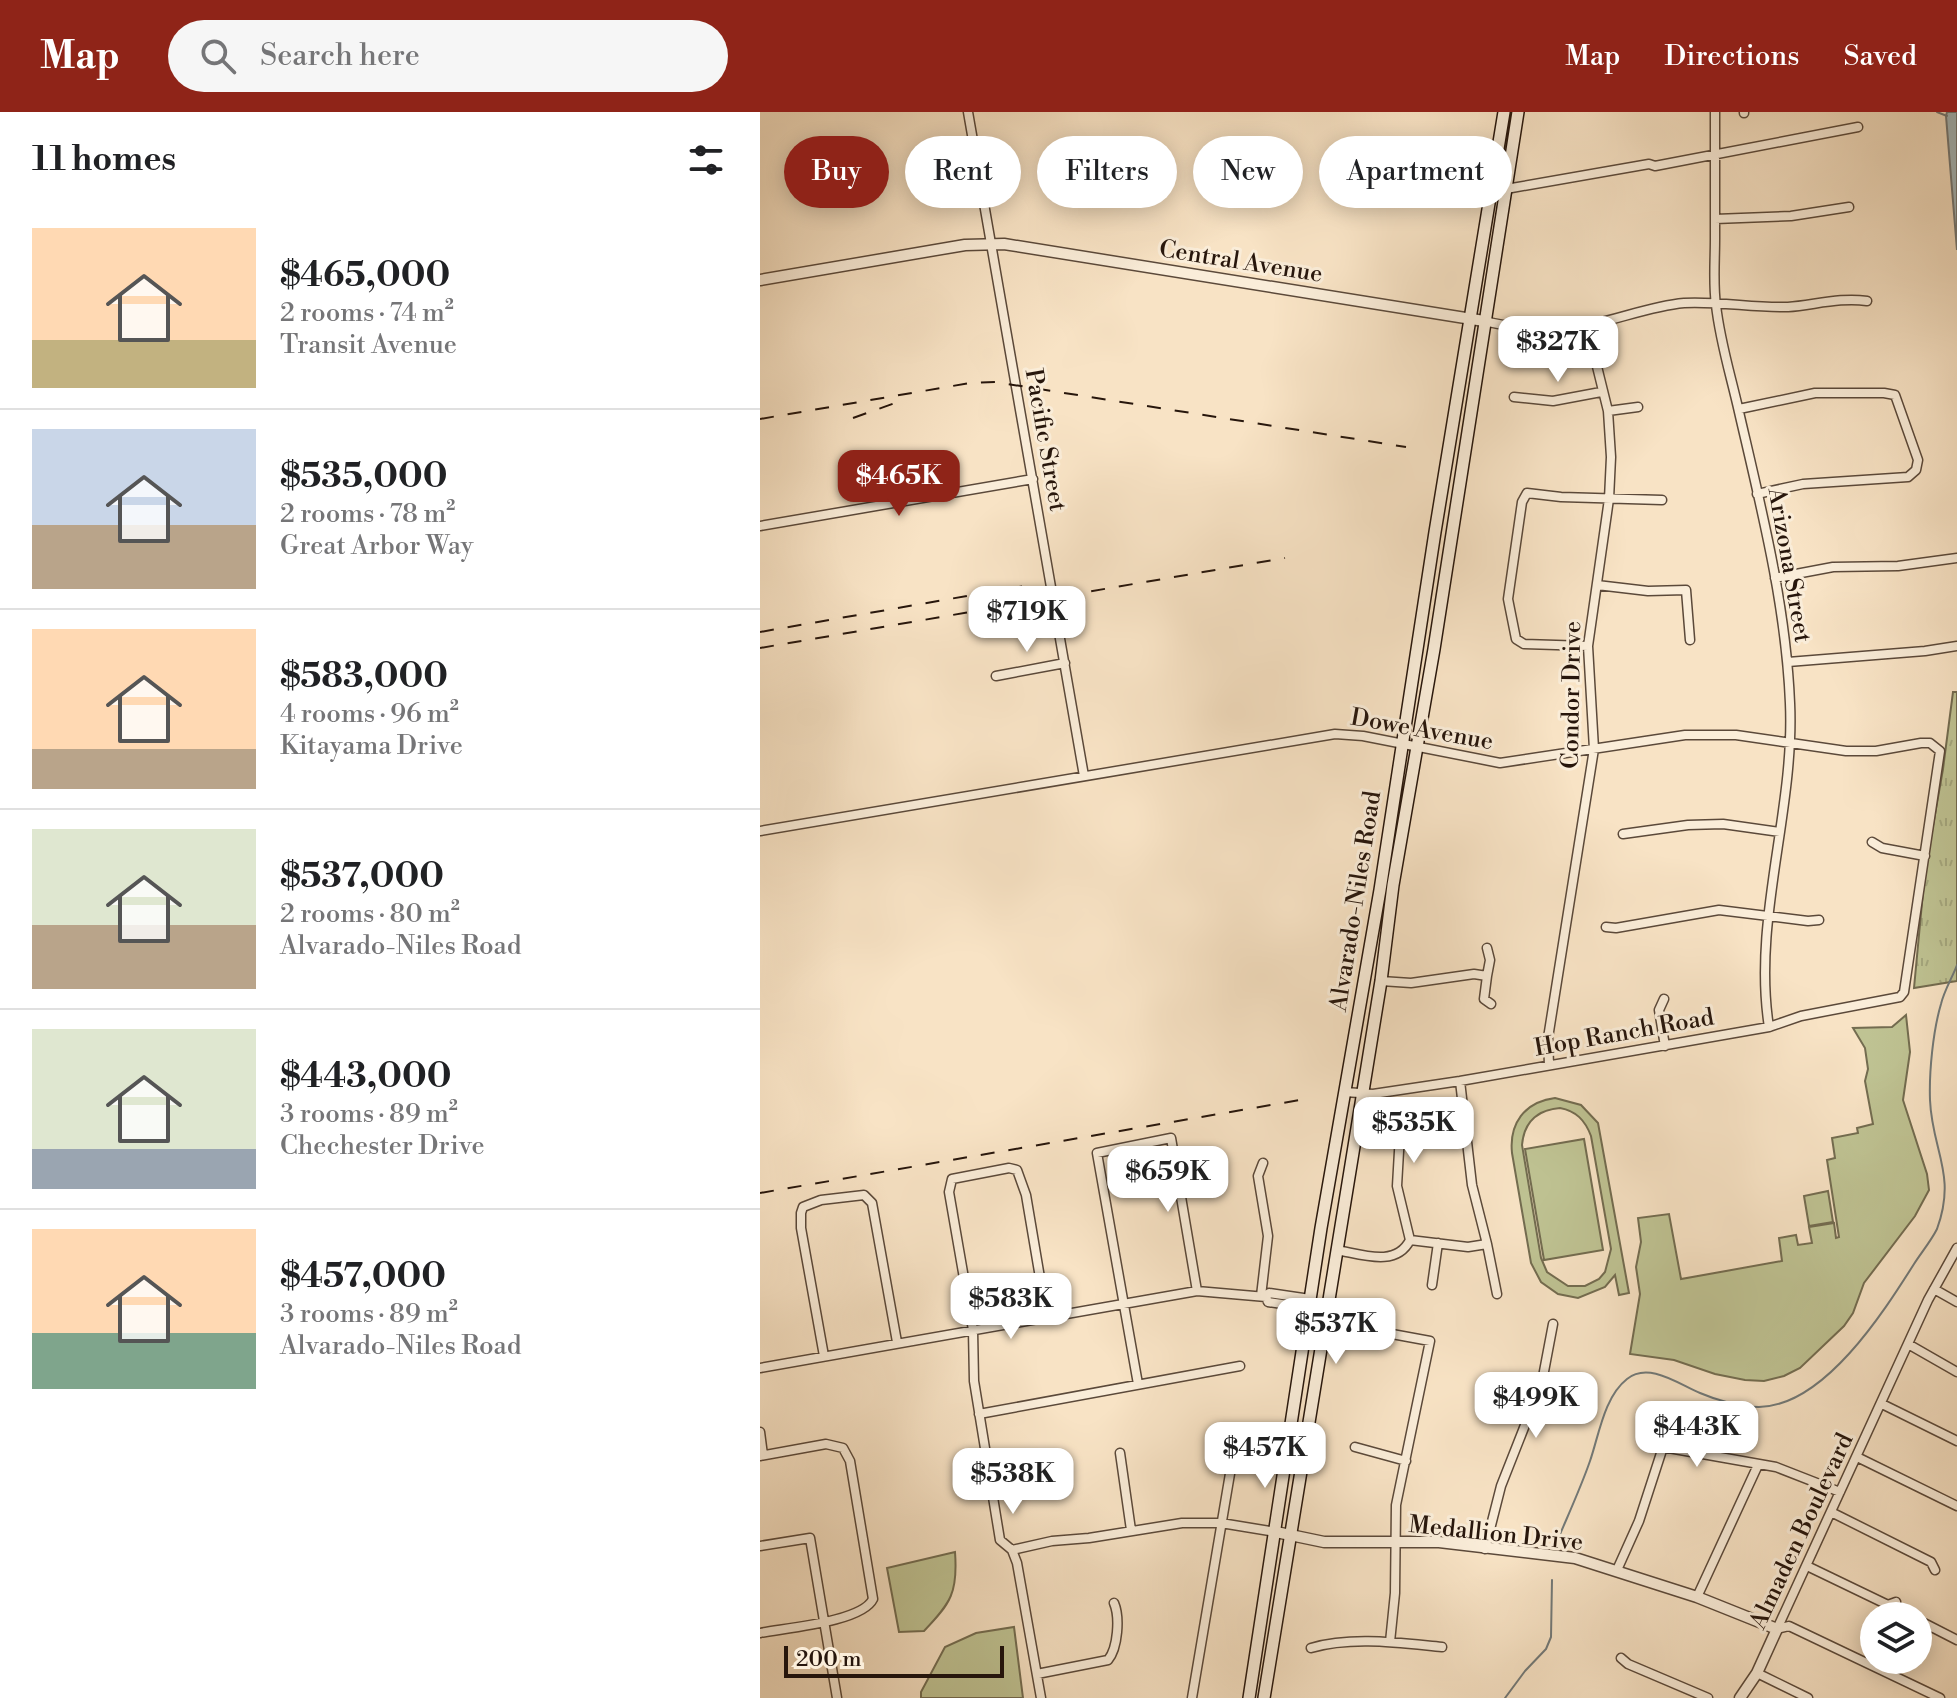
<!DOCTYPE html>
<meta charset="utf-8">
<style>
:root{--surface:#fff;--page:#f6f6f6;--text:#202124;--muted:#757577;--line:#e0e0e0;--accent:#8f2418}
body{margin:0;font-family:"Libre Bodoni",serif;background:var(--page);color:var(--text);height:100vh;display:flex;flex-direction:column;font-size:30px;white-space:nowrap}
*{box-sizing:border-box;margin:0}
p{font-size:26px;color:var(--muted)}
.icon{flex:none;width:44px;height:44px;fill:none;stroke:currentColor;stroke-width:2;stroke-linecap:round;stroke-linejoin:round}
.map{position:relative;flex:1;overflow:hidden}
.details{display:flex;flex-direction:column;background:var(--surface);width:760px}
.details>*{flex:none}
.guide{position:absolute;left:24px;top:24px;width:760px;height:72px;display:flex;gap:16px}
.tools{position:absolute;left:1100px;top:1490px;display:grid;gap:16px}
.tools a{display:grid;place-items:center;width:72px;height:72px;border-radius:50%;background:var(--surface);box-shadow:0 4px 20px #0003;font-size:40px}
.scale{position:absolute;left:24px;bottom:20px;width:220px;box-sizing:border-box;padding-left:8px;border:4px solid #27160c;border-top:0;font-size:22px;line-height:28px;white-space:nowrap;color:#27160c;-webkit-text-stroke:6px #faedd9;paint-order:stroke}
.price{position:absolute;translate:-50% -68px;padding:0 18px;border-radius:16px;background:#fff;color:#222;font-size:26px;line-height:52px;filter:drop-shadow(0 2px 4px #0008)}
.price::after{content:'';position:absolute;left:50%;top:48px;width:24px;height:18px;margin-left:-12px;background:inherit;clip-path:polygon(0 0,100% 0,50% 100%)}
.price.current{background:var(--accent);color:#fff}
ul{padding:0;list-style:none}
li{display:flex;align-items:center;gap:24px;height:200px;padding:0 32px}
li+li{border-top:2px solid var(--line)}
li span{display:grid;place-items:center;flex:none;width:224px;height:160px;border-radius:0px;color:#555}
li>.icon{margin-inline-start:auto}
span .icon{width:96px;height:96px;fill:#fffc;stroke-width:1}
li b{font-size:34px}
h2{display:flex;justify-content:space-between;align-items:center;height:96px;padding:0 32px;font-size:34px}
.pill{padding:0 28px;border-radius:36px;background:var(--surface);box-shadow:0 4px 20px #0003;font-size:28px;line-height:72px}
.pill.current{background:var(--accent);color:#fff}
header{display:flex;align-items:center;gap:48px;box-sizing:border-box;height:112px;padding:0 40px;background:var(--accent);color:#fff}
header strong{font-size:38px}
nav{display:flex;gap:44px;margin-inline-start:auto;font-size:28px}
.search{width:560px;height:72px;background:var(--page);display:flex;align-items:center;gap:20px;box-sizing:border-box;padding:0 28px;border-radius:44px;color:var(--muted);font-size:30px}
main{display:flex;flex:1;min-height:0}
.map>svg:first-child{display:block}
</style>
<header>
<strong>Map</strong>
<div class="search"><svg class="icon" aria-label="search" viewBox="0 0 24 24"><circle cx="10" cy="10" r="6"/><path d="M15 15l6 6"/></svg>Search here</div>
<nav><a>Map</a><a>Directions</a><a>Saved</a></nav>
</header>
<main>
<section class="details">
<h2>11 homes<svg class="icon" aria-label="filters" viewBox="0 0 24 24"><path d="M4 7h16M4 17h16"/><circle cx="9" cy="7" r="2"/><circle cx="15" cy="17" r="2"/></svg></h2>
<ul>
<li><span style="background:linear-gradient(#ffd9b3 70%,#c2b280 0)"><svg class="icon" aria-label="home" viewBox="0 0 24 24"><path d="M3 11l9-7 9 7M6 9v11h12V9"/></svg></span><div><b>$465,000</b><p>2 rooms · 74 m²</p><p>Transit Avenue</p></div></li>
<li><span style="background:linear-gradient(#c9d6e8 60%,#b9a48a 0)"><svg class="icon" aria-label="home" viewBox="0 0 24 24"><path d="M3 11l9-7 9 7M6 9v11h12V9"/></svg></span><div><b>$535,000</b><p>2 rooms · 78 m²</p><p>Great Arbor Way</p></div></li>
<li><span style="background:linear-gradient(#ffd9b3 75%,#b9a48a 0)"><svg class="icon" aria-label="home" viewBox="0 0 24 24"><path d="M3 11l9-7 9 7M6 9v11h12V9"/></svg></span><div><b>$583,000</b><p>4 rooms · 96 m²</p><p>Kitayama Drive</p></div></li>
<li><span style="background:linear-gradient(#dfe7d0 60%,#b9a48a 0)"><svg class="icon" aria-label="home" viewBox="0 0 24 24"><path d="M3 11l9-7 9 7M6 9v11h12V9"/></svg></span><div><b>$537,000</b><p>2 rooms · 80 m²</p><p>Alvarado-Niles Road</p></div></li>
<li><span style="background:linear-gradient(#dfe7d0 75%,#9aa5b1 0)"><svg class="icon" aria-label="home" viewBox="0 0 24 24"><path d="M3 11l9-7 9 7M6 9v11h12V9"/></svg></span><div><b>$443,000</b><p>3 rooms · 89 m²</p><p>Chechester Drive</p></div></li>
<li><span style="background:linear-gradient(#ffd9b3 65%,#7fa58c 0)"><svg class="icon" aria-label="home" viewBox="0 0 24 24"><path d="M3 11l9-7 9 7M6 9v11h12V9"/></svg></span><div><b>$457,000</b><p>3 rooms · 89 m²</p><p>Alvarado-Niles Road</p></div></li>
</ul>
</section>
<div class="map">
<svg width="1197" height="1586" viewBox="0 0 1197 1586">
<defs>
<pattern id="park-tufts" width="24" height="20" patternUnits="userSpaceOnUse" patternTransform="scale(2)"><rect width="24" height="20" fill="#bfc393"/><path d="M3 7l-1-3M5 7V3M7 7l1-3M15 17l-1-3M17 17v-4M19 17l1-3" fill="none" stroke="#a4a77e"/></pattern>
</defs>
<rect width="100%" height="100%" fill="#f8e3c5"/>
<filter id="stains"><feTurbulence type="fractalNoise" baseFrequency=".0025" numOctaves="4"/><feColorMatrix values="0 0 0 0 .2 0 0 0 0 .09 0 0 0 0 .02 0 0 0 .5 -.17"/></filter>
<radialGradient id="worn" r=".72"><stop offset=".6" stop-color="#630" stop-opacity="0"/><stop offset="1" stop-color="#630" stop-opacity=".3"/></radialGradient>
<path fill="#bfc393" stroke="#736c50" stroke-width="2" fill-rule="evenodd" d="M1146,903L1150,940L1143,988L1167,1062L1169,1078L1155,1104L1104,1171L1093,1201L1084,1214L1040,1256L1024,1264L1004,1269L985,1268L955,1262L914,1248L870,1242L880,1182L876,1155L881,1130L878,1106L909,1102L921,1167L1022,1149L1019,1126L1036,1123L1038,1133L1052,1131L1049,1115L1074,1111L1076,1126L1079,1125L1067,1048L1075,1046L1072,1026L1098,1021L1097,1016L1113,1012L1105,969L1108,957L1105,936L1093,916L1132,915Z
M795,986L821,993L838,1011L869,1181L859,1183L855,1163L845,1175L818,1186L798,1182L781,1170L771,1151L752,1041C749,1012 764,990 795,986ZM800,996C816,999 825,1008 831,1024L851,1137L845,1160L839,1167L825,1174H808L787,1160L781,1146L762,1033C764,1010 777,998 800,996Z
M824,1027L843,1138L784,1148L765,1037Z
M1068,1079L1073,1110L1049,1114L1044,1084Z
M195,1440C198,1480 191,1491 164,1519L139,1520L127,1456Z
M254,1515L263,1586H161V1580L185,1535L216,1521Z"/>
<path fill="url(#park-tufts)" stroke="#736c50" stroke-width="2" d="M1193,580H1197V869L1154,876L1165,759L1183,657Z"/>
<path fill="#a4bbc0" stroke="#727978" stroke-width="2" d="M1187,0H1197V138L1186,4Z"/>
<g fill="none" stroke-linecap="round" stroke-linejoin="round">
<path stroke="#727978" stroke-width="2" d="M1177,0L1187,4
M798,1427C809,1401 821,1375 830,1349C839,1323 844,1285 867,1267C889,1249 920,1273 940,1281C956,1288 981,1295 999,1295C1064,1294 1123,1201 1154,1152C1161,1141 1171,1129 1177,1117C1197,1062 1172,1039 1170,988C1169,960 1173,919 1181,892C1184,879 1192,866 1197,853
M745,1586L765,1559L786,1537L791,1525L792,1468"/>
<defs>
<path id="minor" d="M208,0L324,664
M955,0C955,42 955,85 955,127C955,149 953,172 956,193C960,230 971,264 979,300C1001,395 1026,493 1030,591C1035,699 992,808 1009,915
M984,0V1
M746,77L889,52L895,54L1098,15
M955,107L1031,104L1089,95
M724,209C758,217 794,221 828,213C860,207 891,194 924,191C958,189 994,196 1028,195C1054,193 1081,185 1107,189
M754,285L793,289L841,280
M979,297L1055,281H1124L1135,283L1158,348L1156,358L1148,365L1043,372L997,382
M848,299L878,295
M0,414L273,367
M1015,466L1073,455L1138,454L1197,446
M837,473L888,479L926,478L930,528
M828,534L764,532L756,527L748,487L762,390L767,381L801,385L902,388
M1028,550L1165,539L1197,534
M236,564L305,551
M0,719L575,622L603,624L740,651L925,623H976L1086,639H1116L1161,631H1170L1180,639L1144,880L1140,885L1041,904L1009,915L700,969L613,982L585,980
M863,722L928,713L963,712L1020,720
M1112,730L1122,736L1165,744
M846,815L856,816L959,798L1048,809L1059,808
M727,864L730,848L727,836
M621,869L651,871L714,862L727,864L724,887L731,892
M904,887L899,898L905,934
M789,953L788,926L834,637L828,534L849,387L851,345L848,299L827,214
M619,1025L640,1022
M650,1128L708,1135L727,1132L712,1073L700,969
M727,1132L737,1182
M576,1138C601,1142 636,1156 650,1128L637,1074L640,1022L705,1009
M672,1173L678,1131
M1174,1177L1197,1190
M501,1184L508,1124L498,1064L503,1051
M506,1185L508,1190L549,1196
M594,1215L670,1229L636,1393L635,1481L630,1530
M1148,1232L1197,1260
M64,1244L41,1116V1101L43,1095L61,1088L104,1083L112,1091L137,1230
M0,1256L437,1179L506,1185L509,1181L550,1187
M378,1272L337,1041L411,1026L437,1179
M1122,1292L1197,1329
M219,1302L480,1254
M0,1320L3,1343
M595,1335L646,1349
M360,1341L371,1418
M0,1344L66,1332L83,1336L90,1349L113,1487C102,1510 25,1516 0,1521
M1097,1345L1197,1394
M1071,1400L1171,1450L1175,1458
M0,1434L50,1426L77,1586
M725,1437L741,1374L782,1270L793,1212
M252,1438L292,1429L329,1426L422,1411H461L516,1420
M1047,1454L1128,1493L1136,1490
M857,1458L879,1409L903,1335L1016,1355L1080,1380
M937,1485L998,1353
M1158,1508L1197,1528
M1017,1517L1168,1188L1197,1136
M1017,1517L1029,1514L1180,1586
M551,1536C592,1524 640,1531 682,1535
M861,1546L868,1552L948,1586
M997,1561L1048,1586
M277,1562L348,1548C358,1536 360,1505 354,1491
M281,1586L257,1451L252,1438L240,1428L214,1269L213,1218L189,1080L192,1067L249,1056L257,1058L266,1083L287,1207
M432,1586L473,1344L470,1323"/>
<path id="tertiary" d="M0,168L205,133L244,132L724,209
M516,1420L564,1430H679L815,1446L937,1485L1017,1517L997,1561L980,1586"/>
<path id="secondary" d="M489,1586L561,1116L620,778L675,420L744,0
M504,1586L621,869L633,773L674,537L758,0"/>
</defs>
<use href="#minor" stroke="#5b493a" stroke-width="11"/>
<use href="#tertiary" stroke="#5b493a" stroke-width="13"/>
<use href="#secondary" stroke="#27160c" stroke-width="14"/>
<use href="#minor" stroke="#faedd9" stroke-width="8"/>
<use href="#tertiary" stroke="#faedd9" stroke-width="10"/>
<use href="#secondary" stroke="#faedd9" stroke-width="11"/>
<path stroke="#27160c" stroke-width="2" stroke-dasharray="14 14" stroke-linecap="butt" d="M93,306L138,290
M0,307L210,271L235,270L646,335
M0,520L270,473
M0,536L525,446
M0,1081L540,988"/>
</g>
<g text-anchor="middle" stroke-width="6" stroke-linejoin="round" paint-order="stroke">
<g font-size="24" fill="#27160c" stroke="#faedd9">
<text transform="translate(481 149) rotate(9)" y="8">Central Avenue</text>
<text transform="translate(286 328) rotate(80)" y="8">Pacific Street</text>
<text transform="translate(1030 453) rotate(80)" y="8">Arizona Street</text>
<text transform="translate(811 583) rotate(-89)" y="8">Condor Drive</text>
<text transform="translate(662 617) rotate(10)" y="8">Dowe Avenue</text>
<text transform="translate(595 789) rotate(-81)" y="8">Alvarado-Niles Road</text>
<text transform="translate(864 920) rotate(-10)" y="8">Hop Ranch Road</text>
<text transform="translate(1041 1419) rotate(-65)" y="8">Almaden Boulevard</text>
<text transform="translate(736 1421) rotate(6)" y="8">Medallion Drive</text>
</g>
</g>
<rect width="100%" height="100%" filter="url(#stains)"/>
<rect width="100%" height="100%" fill="url(#worn)"/>
</svg>
<div class="tools">
<a><svg class="icon" aria-label="layers" viewBox="0 0 24 24"><path d="M12 4l9 5-9 5-9-5zM3 14l9 5 9-5"/></svg></a>
</div>
<div class="scale">200 m</div>
<b class="price" style="left:798px;top:272px">$327K</b>
<b class="price current" style="left:139px;top:406px">$465K</b>
<b class="price" style="left:267px;top:542px">$719K</b>
<b class="price" style="left:654px;top:1053px">$535K</b>
<b class="price" style="left:408px;top:1102px">$659K</b>
<b class="price" style="left:251px;top:1229px">$583K</b>
<b class="price" style="left:576px;top:1254px">$537K</b>
<b class="price" style="left:776px;top:1328px">$499K</b>
<b class="price" style="left:937px;top:1357px">$443K</b>
<b class="price" style="left:505px;top:1378px">$457K</b>
<b class="price" style="left:253px;top:1404px">$538K</b>
<div class="guide">
<a class="pill current">Buy</a>
<a class="pill">Rent</a>
<a class="pill">Filters</a>
<a class="pill">New</a>
<a class="pill">Apartment</a>
</div>
</div>
</main>
